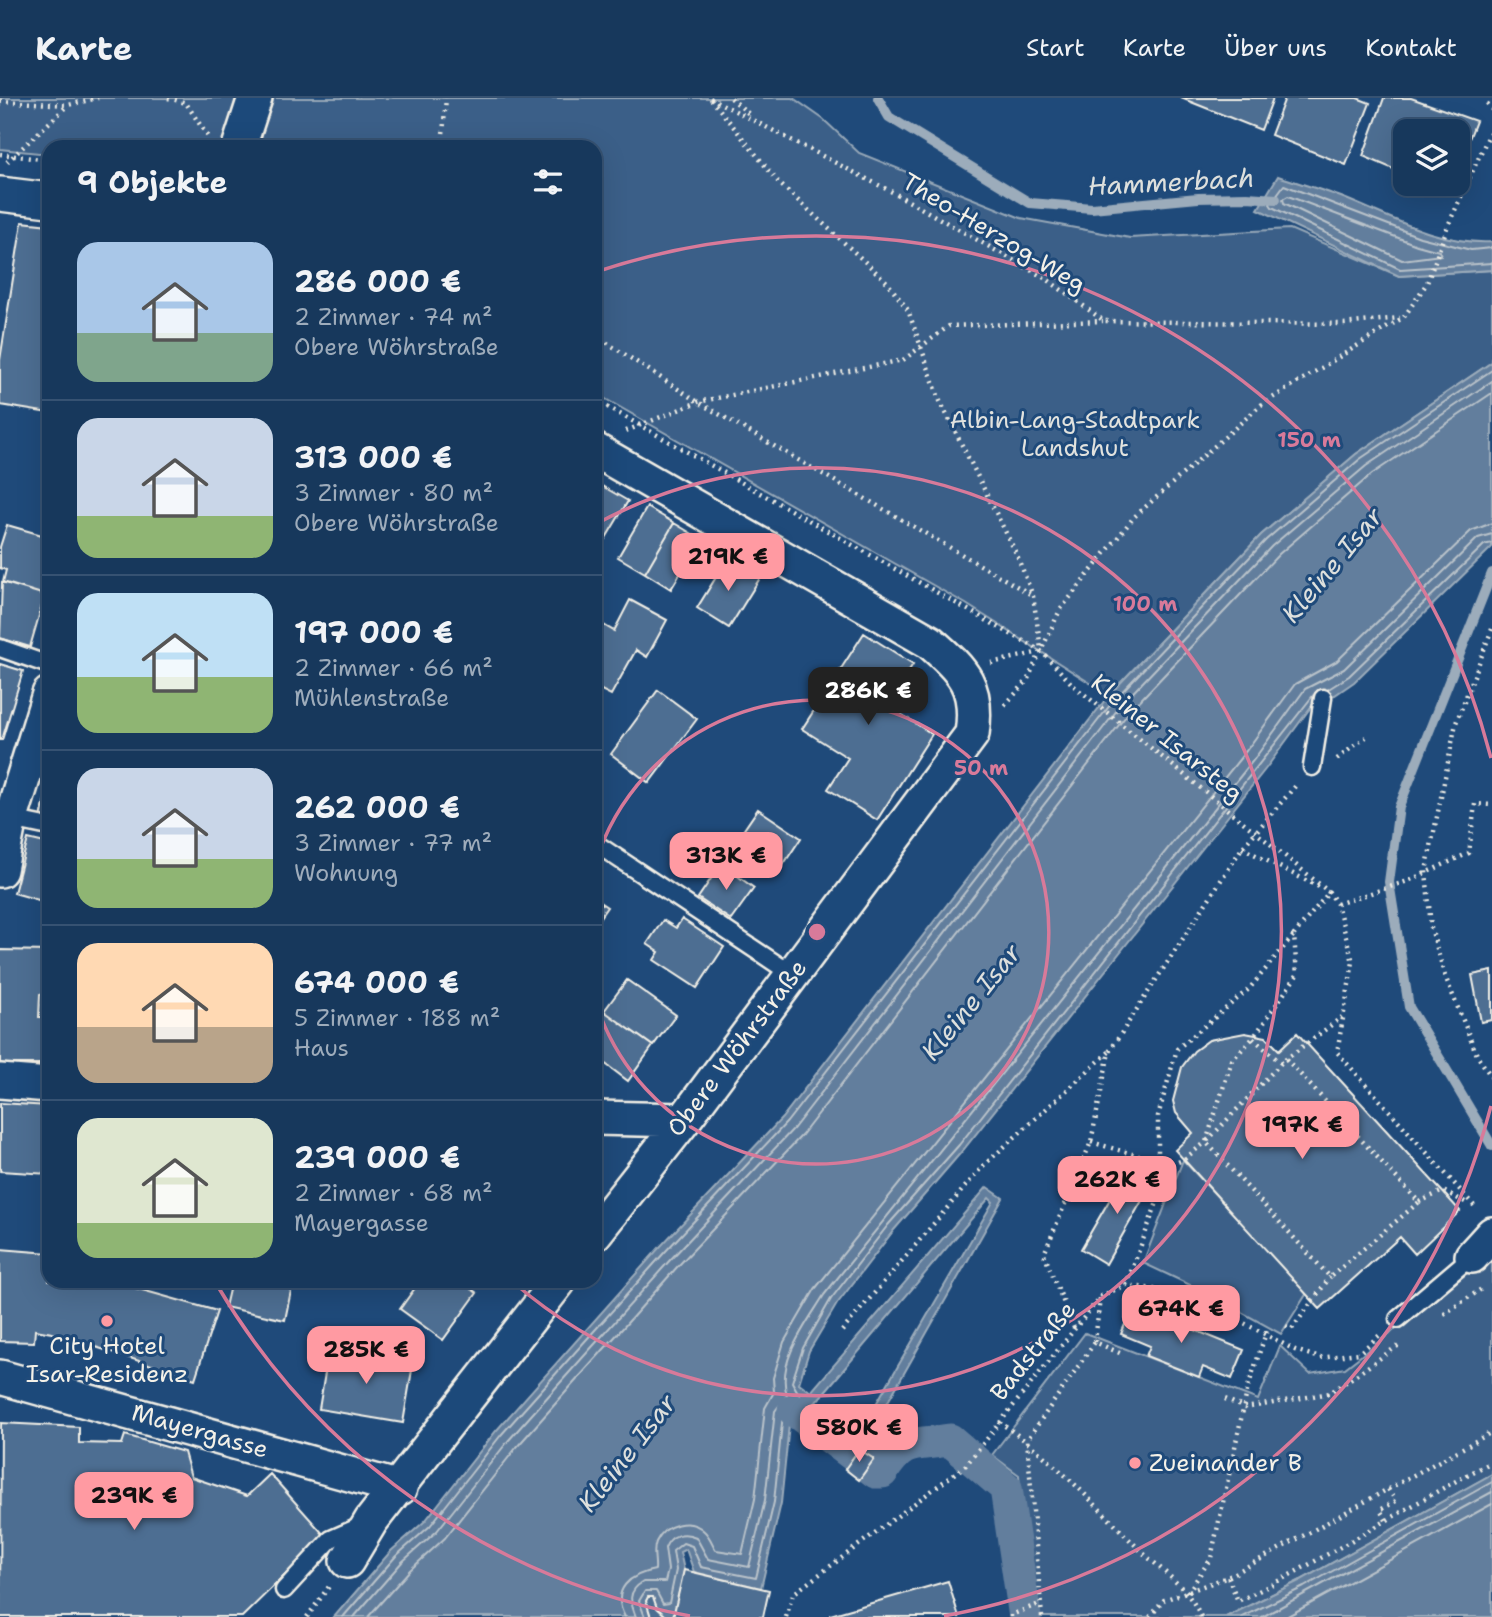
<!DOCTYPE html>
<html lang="de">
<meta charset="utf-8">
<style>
:root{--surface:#17385c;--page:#244365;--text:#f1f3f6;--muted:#9eacbb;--line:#365272;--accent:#ff9aa2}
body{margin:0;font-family:"Shantell Sans",sans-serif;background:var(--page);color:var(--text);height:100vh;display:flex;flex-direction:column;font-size:26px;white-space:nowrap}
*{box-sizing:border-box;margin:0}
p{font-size:23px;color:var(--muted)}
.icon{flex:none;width:38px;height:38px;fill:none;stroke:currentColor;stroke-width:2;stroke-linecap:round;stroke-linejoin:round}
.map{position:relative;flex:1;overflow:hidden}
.drawer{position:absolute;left:42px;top:42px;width:560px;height:1148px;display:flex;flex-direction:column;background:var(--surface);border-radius:21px;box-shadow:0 7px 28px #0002,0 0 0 2px var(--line)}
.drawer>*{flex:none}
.fabs{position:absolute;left:1393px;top:21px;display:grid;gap:14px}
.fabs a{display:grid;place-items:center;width:77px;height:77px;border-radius:14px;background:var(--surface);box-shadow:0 7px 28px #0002,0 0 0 2px var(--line);font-size:35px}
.price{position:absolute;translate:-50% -60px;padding:0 16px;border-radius:14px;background:var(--accent);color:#111;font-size:23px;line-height:46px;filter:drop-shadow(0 2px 4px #0008)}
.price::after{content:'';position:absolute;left:50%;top:42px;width:21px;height:16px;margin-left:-10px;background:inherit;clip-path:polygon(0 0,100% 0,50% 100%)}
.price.selected{background:#222;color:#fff}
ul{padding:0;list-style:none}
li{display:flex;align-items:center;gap:21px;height:175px;padding:0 35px}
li+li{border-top:2px solid var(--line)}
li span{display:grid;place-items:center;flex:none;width:196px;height:140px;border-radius:21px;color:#555}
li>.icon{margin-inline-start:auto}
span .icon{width:84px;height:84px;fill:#fffc;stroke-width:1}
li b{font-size:30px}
h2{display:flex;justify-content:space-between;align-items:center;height:84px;padding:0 35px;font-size:30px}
header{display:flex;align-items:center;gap:42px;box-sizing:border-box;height:98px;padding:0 35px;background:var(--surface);border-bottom:2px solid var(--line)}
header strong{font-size:33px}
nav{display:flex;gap:38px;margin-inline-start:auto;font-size:24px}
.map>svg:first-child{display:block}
</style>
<header>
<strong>Karte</strong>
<nav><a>Start</a><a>Karte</a><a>Über uns</a><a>Kontakt</a></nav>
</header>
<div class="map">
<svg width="1492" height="1519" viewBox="0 0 1492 1519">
<rect width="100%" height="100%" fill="#1f4a7a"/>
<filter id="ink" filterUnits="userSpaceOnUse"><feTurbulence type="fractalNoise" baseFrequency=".0143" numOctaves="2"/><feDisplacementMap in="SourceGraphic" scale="14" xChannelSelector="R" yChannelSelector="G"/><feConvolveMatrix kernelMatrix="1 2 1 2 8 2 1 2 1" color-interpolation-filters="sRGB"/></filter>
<g filter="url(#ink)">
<path fill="#3a5f88" stroke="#97a8b8" stroke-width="2" d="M0,0H793L823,21L859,55L1021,120L1130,140L1290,131L1399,178L1492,172V264L1356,356L1261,437L1109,597L966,506L595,295V49H49V56L0,51Z
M1183,1062L1307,1195L1281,1236L1205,1194L1143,1165Z
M1492,1156V1376L1301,1482L1226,1519H1033L1028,1501L1019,1377L992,1357L1085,1235L1258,1302L1280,1248L1310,1276L1345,1270Z"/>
<path fill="#627e9d" stroke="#9cacbb" stroke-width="2" d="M1278,78C1301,86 1324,92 1346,101C1393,120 1441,147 1492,144V172L1399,178L1258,111Z
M1492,264V449L1354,584L1335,597L1316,602L1267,669L964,1051L894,1132L837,1206L809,1253L799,1285L811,1294L987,1089L1003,1100L868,1339L892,1357L886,1368L854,1344L993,1104L989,1100L811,1310L802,1303V1311L794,1312L790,1317L781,1405L761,1490L694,1474L686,1451L680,1454L684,1472L673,1519H667L657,1510L653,1500L648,1499L646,1503L651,1519H334L391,1453L425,1423L496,1333L659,1150L782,1020L1109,597L1261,437L1356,356Z
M1492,1376V1519H1226L1301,1482Z"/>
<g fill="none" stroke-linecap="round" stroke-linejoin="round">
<path stroke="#bac3ca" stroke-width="2" d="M1288,98L1417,147L1439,153L1441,157L1402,162L1284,105L1283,101Z
M1492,150L1471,152L1420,139L1284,87L1270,106L1272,109L1400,171L1492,165
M1327,592L1349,578L1484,447L1492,445
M343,1519L396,1458L430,1428L501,1337L664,1155L787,1024L1114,602L1266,442L1360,361L1492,272
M354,1519L402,1464L437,1433L508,1343L671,1161L794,1030L1121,607L1272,448L1366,368L1492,283
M368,1519L410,1472L445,1440L516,1350L678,1168L802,1037L1129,614L1279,456L1372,376L1492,295
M625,1519C610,1491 631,1476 655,1472C656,1462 652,1453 656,1444C664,1426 690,1419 704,1433C710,1438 712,1446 716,1452L742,1456L755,1401L765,1310L774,1294L773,1280L784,1244L815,1191L1246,653L1295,586L1337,563L1471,433L1492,425
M636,1519C630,1504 627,1493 643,1484H665L668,1472L665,1450C670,1437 683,1433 696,1439L708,1461L749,1469L765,1402L775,1313L787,1297C776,1264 807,1225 824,1197L1255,660L1305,591L1344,571L1478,440L1492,436
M645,1519L639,1503L645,1493H656L663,1506L669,1505L676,1472L673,1453L683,1445L692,1448L701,1469L756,1480L774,1404L783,1315L800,1298L792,1284L803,1250L831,1201L888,1127L959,1047L1315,595
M1242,1519L1304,1489L1492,1384
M1262,1519L1492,1394
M1286,1519L1492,1406"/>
<path stroke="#9cacbb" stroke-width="10" d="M878,0L889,19L1030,105L1092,110L1198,100L1247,99L1276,101
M1492,475L1399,709L1389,784L1409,909L1492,1048"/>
<path stroke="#627e9d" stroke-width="33" d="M794,1312L876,1374H882C904,1340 912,1348 950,1342L1006,1390L1025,1519"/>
</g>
<path fill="#4d6e92" stroke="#f4f1e8" stroke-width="2" d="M1181,0H1273L1261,32Z
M1285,0H1357L1370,5L1346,67L1271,37Z
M1384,0H1411L1476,23L1458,69V33H1405V76L1363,58Z
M22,124L49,127V315L0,307V262Z
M595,384L628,403L603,445L595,441Z
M647,409L674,425L645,475L618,459Z
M674,425L701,441L671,491L645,475Z
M7,427L49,439V484L45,497L3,484L6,472L0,470V449Z
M728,460L760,480L729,530L697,510Z
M2,484L45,497L30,549L0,540Z
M630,502L667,522L647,559L636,552L611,597L595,589V522L614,533Z
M864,535L913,566L887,607L932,636L877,722L828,691L848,660L802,631Z
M0,566L23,573L2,642H0Z
M658,592L697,621L649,685L611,656Z
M49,682V722L41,720Z
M758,711L801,740L777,776L734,746Z
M28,741L49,746V805L14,795Z
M721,766L754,790L731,822L698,800Z
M595,801L607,809L595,826Z
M682,821L724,849L697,890L654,862L659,854L647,846L663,822L676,830Z
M0,852L49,853V897L40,896L39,919H49V966H0Z
M1492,873V922L1481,924L1472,877Z
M627,882L676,917L653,948L604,913Z
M604,913L653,948L628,983L595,958V926Z
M1245,935L1266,939L1279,952L1297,935L1460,1113L1415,1156L1400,1139L1320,1211L1175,1052L1193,1035L1176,1015L1173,1003L1182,969L1194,953L1209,942Z
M0,1005L49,1008V1076L0,1073Z
M1128,1070L1152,1085L1106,1166L1081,1151Z
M0,1151L49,1155V1183H110L217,1213L195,1281L52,1235L35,1232L34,1244L0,1243Z
M231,1183H293L285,1222L225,1209Z
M420,1183H460L477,1195L443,1242L400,1211Z
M1133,1207L1244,1252L1232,1281L1203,1269L1199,1279L1146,1258L1150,1248L1121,1236Z
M329,1251L413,1266L403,1325L319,1311Z
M1,1325L79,1329V1345L122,1346L125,1337L184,1354L191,1379L247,1398L270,1376L325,1438L242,1519H0Z
M859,1351L874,1361L859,1382L845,1371Z
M684,1472L769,1492L763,1519H673Z
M948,1483L959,1519H830V1517Z
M648,1499H653L657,1510L667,1519H651L646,1503Z"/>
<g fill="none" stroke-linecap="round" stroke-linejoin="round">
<defs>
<path id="lane" d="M0,550L49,567
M1312,669L1323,600
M11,721L49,729
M595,745L793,877
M1398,1221L1472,1158
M284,1492L331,1441L363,1427"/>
<path id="street" d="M239,49L255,0
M0,96L49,102
M595,352L930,544C964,574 979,588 972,636L684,1022L595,1135
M0,772L8,730L49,596
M0,983L49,987
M595,1020L684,1022
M1472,1158L1492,1136
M0,1279L400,1390
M347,1463L371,1423L559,1183"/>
</defs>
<use href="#lane" stroke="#f4f1e8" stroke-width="21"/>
<use href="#street" stroke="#f4f1e8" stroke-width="38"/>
<path stroke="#f4f1e8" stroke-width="4.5" stroke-dasharray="2 5" stroke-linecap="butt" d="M168,0L186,5L208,39
M710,0L896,96L1048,182L1104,223L1344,226L1400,220
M731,0L750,17
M711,1L780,86L887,184L908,212L940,303L1017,457L1033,498L1041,551
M0,3L68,7L98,0
M1487,5L1492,12
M442,49L446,0
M0,56L49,62
M7,64L67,8
M595,237L698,304L1032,497
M595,302L1041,553L1074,588
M626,333L698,304L903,262L949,228L1103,223
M1492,531L1456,625L1426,773L1431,830L1445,878L1477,957L1492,980
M991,565L1040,554
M1005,607L1027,583L1060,512L1134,419L1261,307L1404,219L1427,185L1447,130L1492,30
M1337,661L1366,639
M1274,749L1329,794L1337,806L1353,864L1337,954L1477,1111
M1242,750L1319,789
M1337,806L1408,783L1469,755L1475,706L1492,707
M1286,961L1419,1104L1330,1179L1206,1044L1281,965L1286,961L1342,919
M1281,965L1253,940L1297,877L1294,837L1329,794L1327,793
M1091,1044L1170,1067L1183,1062L1206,1044L1232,962L1253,940
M1419,1104L1443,1093L1465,1104
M1126,1187L1162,1091L1158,1064V1018L1177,951L1249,891L1294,837
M1444,1216L1483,1190
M1286,1228L1292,1231L1330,1179
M1074,1230L1044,1156L1091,1044L1109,954L1242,750L1298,685
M842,1233L983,1068L1109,954
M1095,1244L1100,1200
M1225,1301L1245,1310L1330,1295L1402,1245
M999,1324C1052,1359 1095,1407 1140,1452C1162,1473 1189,1490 1201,1519
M1386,1422L1380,1412L1396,1403L1388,1391
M1228,1479L1238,1503C1325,1462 1406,1408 1492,1364
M1188,1494L1211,1460L1248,1289L1268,1229
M307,1519L330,1487
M786,1519L793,1496L966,1367L1101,1198L1126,1187L1167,1193L1240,1223L1295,1252L1320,1260L1359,1255L1381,1236
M1011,1519V1517L1039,1506
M1042,1519L1027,1342L1095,1244L1122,1256
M1150,1519L1164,1502L1228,1479L1492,1334"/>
<use href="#lane" stroke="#1f4a7a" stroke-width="16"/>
<use href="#street" stroke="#1f4a7a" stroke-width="33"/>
<path stroke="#f4f1e8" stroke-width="4.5" stroke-dasharray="2 5" stroke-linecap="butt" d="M1074,588L1274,749"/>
</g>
</g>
<g fill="none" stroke="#d87a9a" stroke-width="3.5">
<path d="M595 766A232 232 0 1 1 595 902"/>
<path d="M596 426A464 464 0 1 1 513 1184"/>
<path d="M1491 1008A696 696 0 0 1 944 1518M690 1518A696 696 0 0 1 217 1187M596 174A696 696 0 0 1 1491 660"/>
</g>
<g fill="#ff9aa2" stroke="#1f4a7a" stroke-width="2.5">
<circle cx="107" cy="1223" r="7"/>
<circle cx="1135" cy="1365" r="7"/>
</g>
<g text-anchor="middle" stroke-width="6" stroke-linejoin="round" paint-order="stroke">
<g font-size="24" fill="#f4f1e8" stroke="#1f4a7a">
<text transform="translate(994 135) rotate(31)" y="8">Theo-Herzog-Weg</text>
<text transform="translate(1167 640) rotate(39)" y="8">Kleiner Isarsteg</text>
<text transform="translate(737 950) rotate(-53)" y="8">Obere Wöhrstraße</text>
<text transform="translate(1033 1253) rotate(-51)" y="8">Badstraße</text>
<text transform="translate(200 1333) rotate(16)" y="8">Mayergasse</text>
</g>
<g font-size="24" fill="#e1e2de" stroke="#1f4a7a">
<text x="1075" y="330">Albin-Lang-Stadtpark<tspan x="1075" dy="28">Landshut</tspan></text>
</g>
<g font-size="24" fill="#f4f1e8" stroke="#1f4a7a">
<text x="107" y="1256">City Hotel<tspan x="107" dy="28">Isar-Residenz</tspan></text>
<text x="1149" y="1373" text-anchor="start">Zueinander B</text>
</g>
<g font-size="26" font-style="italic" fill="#dee0dd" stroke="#1f4a7a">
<text transform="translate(1171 84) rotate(-3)" y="9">Hammerbach</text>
<text transform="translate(1332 467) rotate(-50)" y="9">Kleine Isar</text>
<text transform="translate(971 904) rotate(-51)" y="9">Kleine Isar</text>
<text transform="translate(627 1355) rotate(-52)" y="9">Kleine Isar</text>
</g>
</g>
<circle cx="817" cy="834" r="10" fill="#d87a9a" stroke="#1f4a7a" stroke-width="3.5"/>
<g font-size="21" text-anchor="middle" font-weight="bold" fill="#d87a9a" stroke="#1f4a7a" stroke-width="6" stroke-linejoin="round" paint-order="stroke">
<text x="1309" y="349">150 m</text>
<text x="1145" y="513">100 m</text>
<text x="981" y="677">50 m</text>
</g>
</svg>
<div class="fabs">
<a><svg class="icon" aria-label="layers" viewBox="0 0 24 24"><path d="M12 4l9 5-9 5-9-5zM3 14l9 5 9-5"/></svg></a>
</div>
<b class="price" style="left:728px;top:495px">219K €</b>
<b class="price selected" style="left:868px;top:629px">286K €</b>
<b class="price" style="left:726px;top:794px">313K €</b>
<b class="price" style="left:1302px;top:1063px">197K €</b>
<b class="price" style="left:1117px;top:1118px">262K €</b>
<b class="price" style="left:1181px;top:1247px">674K €</b>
<b class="price" style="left:366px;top:1288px">285K €</b>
<b class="price" style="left:859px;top:1366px">580K €</b>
<b class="price" style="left:134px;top:1434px">239K €</b>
<section class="drawer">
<h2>9 Objekte<svg class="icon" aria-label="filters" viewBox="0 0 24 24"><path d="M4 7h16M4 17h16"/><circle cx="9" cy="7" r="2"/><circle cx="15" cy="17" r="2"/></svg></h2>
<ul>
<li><span style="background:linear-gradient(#a9c7e8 65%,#7fa58c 0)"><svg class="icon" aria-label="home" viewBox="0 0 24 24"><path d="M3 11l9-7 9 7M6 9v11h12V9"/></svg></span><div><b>286 000 €</b><p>2 Zimmer · 74 m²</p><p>Obere Wöhrstraße</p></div></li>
<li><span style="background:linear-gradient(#c9d6e8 70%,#8fb573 0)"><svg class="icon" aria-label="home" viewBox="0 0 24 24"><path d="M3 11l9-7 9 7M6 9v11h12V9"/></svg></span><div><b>313 000 €</b><p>3 Zimmer · 80 m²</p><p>Obere Wöhrstraße</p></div></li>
<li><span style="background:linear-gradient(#bfe0f5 60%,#8fb573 0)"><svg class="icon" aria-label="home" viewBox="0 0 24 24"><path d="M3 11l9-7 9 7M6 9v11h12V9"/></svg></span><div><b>197 000 €</b><p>2 Zimmer · 66 m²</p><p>Mühlenstraße</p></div></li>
<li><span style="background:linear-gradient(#c9d6e8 65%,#8fb573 0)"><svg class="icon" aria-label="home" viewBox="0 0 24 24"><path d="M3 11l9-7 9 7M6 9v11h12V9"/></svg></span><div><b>262 000 €</b><p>3 Zimmer · 77 m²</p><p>Wohnung</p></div></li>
<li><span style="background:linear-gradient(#ffd9b3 60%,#b9a48a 0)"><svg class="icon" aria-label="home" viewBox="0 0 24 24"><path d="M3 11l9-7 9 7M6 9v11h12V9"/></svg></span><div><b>674 000 €</b><p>5 Zimmer · 188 m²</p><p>Haus</p></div></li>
<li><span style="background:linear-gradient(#dfe7d0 75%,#8fb573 0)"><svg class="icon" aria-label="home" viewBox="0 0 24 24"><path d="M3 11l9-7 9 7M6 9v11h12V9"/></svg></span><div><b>239 000 €</b><p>2 Zimmer · 68 m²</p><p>Mayergasse</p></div></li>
</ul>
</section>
</div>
